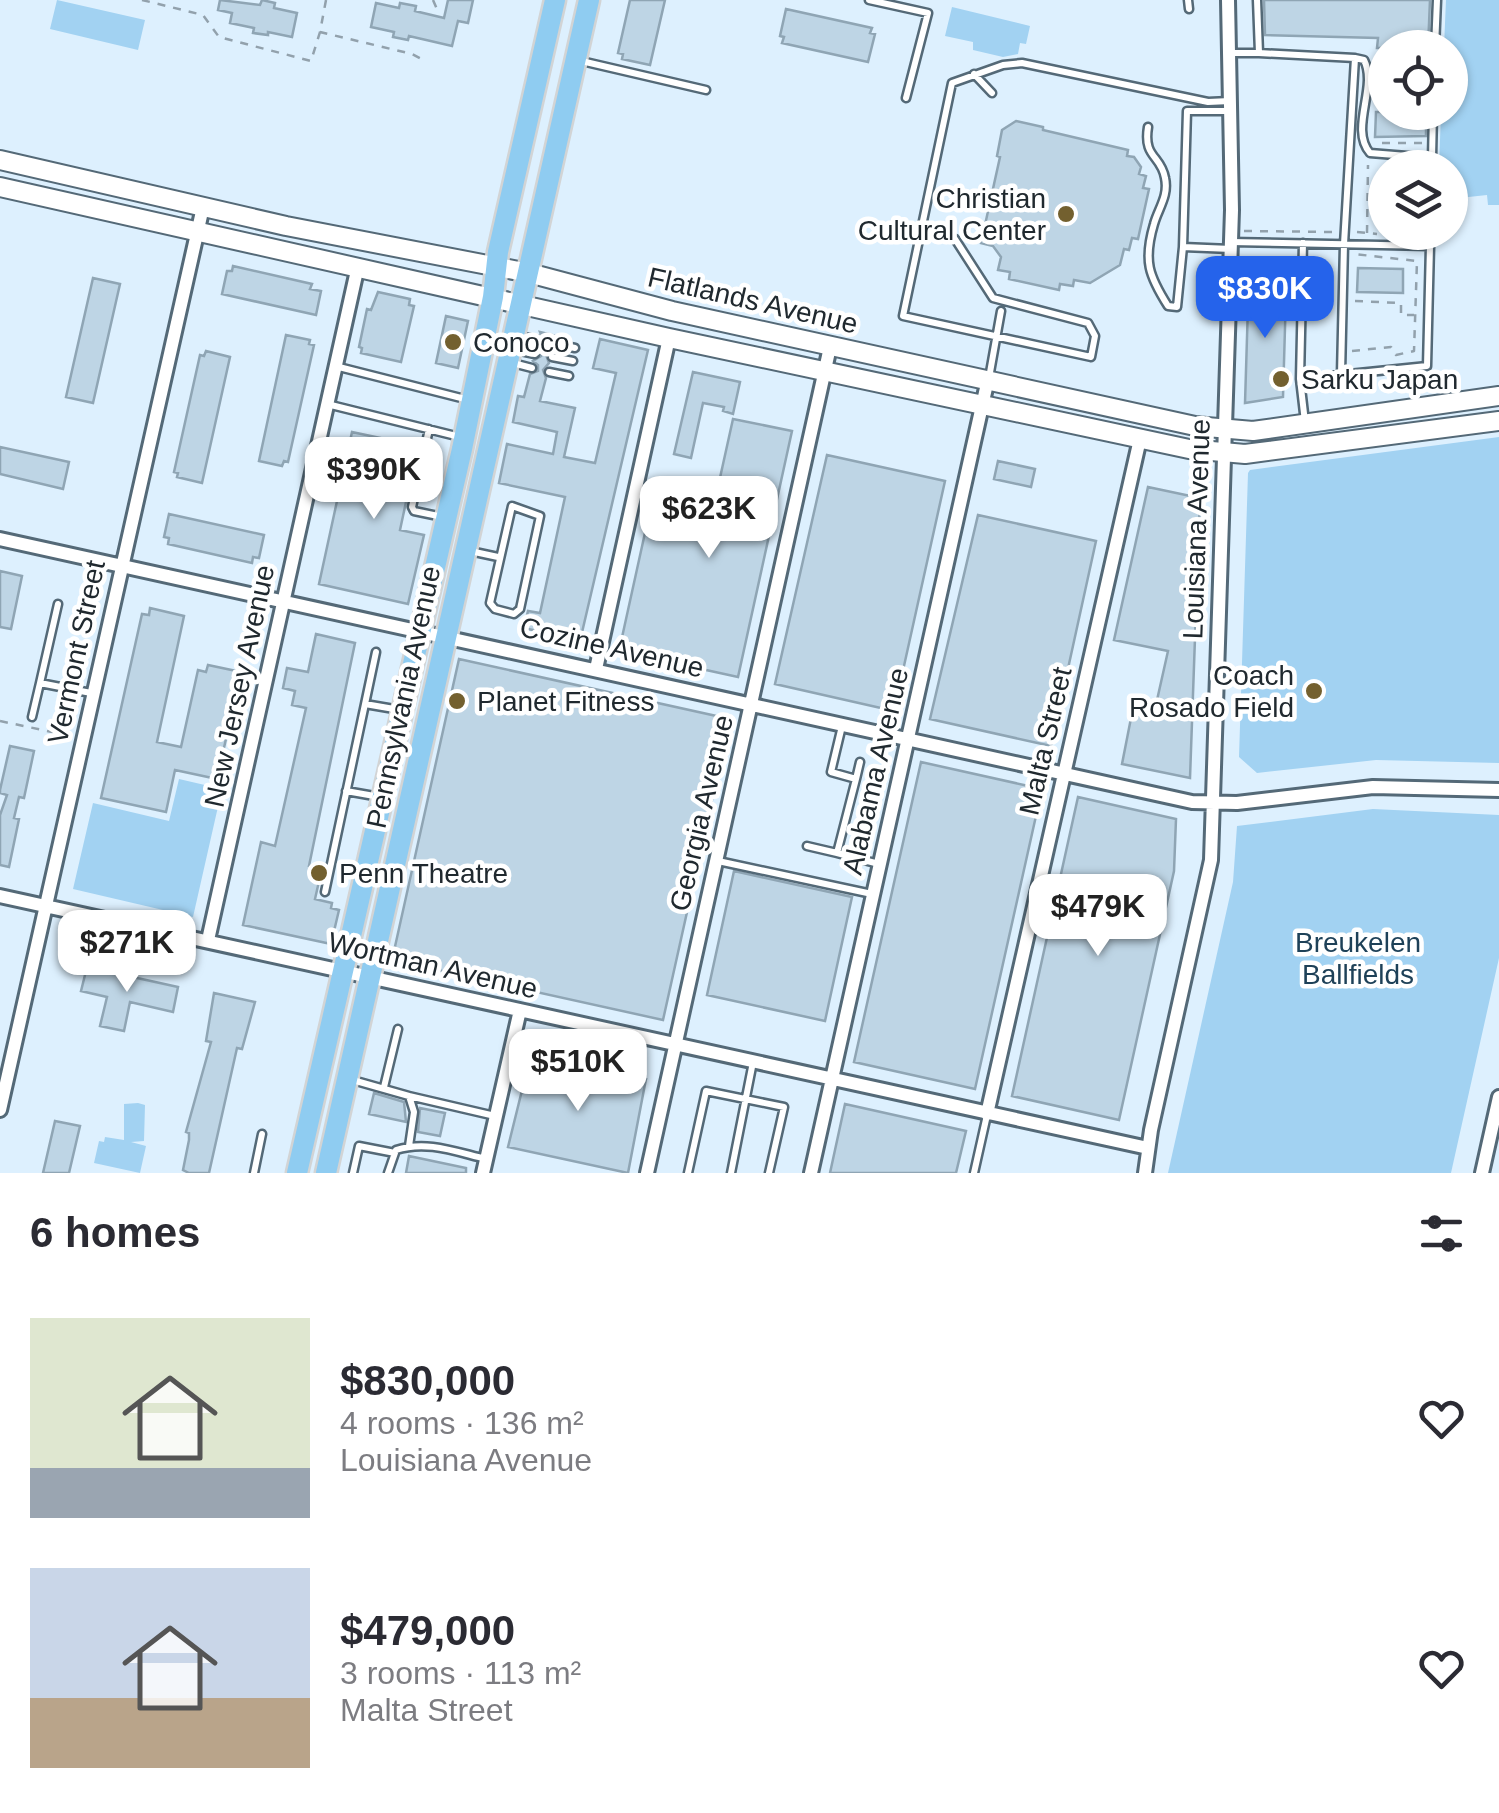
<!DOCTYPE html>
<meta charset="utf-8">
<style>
:root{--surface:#fff;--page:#f2f2f3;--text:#2b2b33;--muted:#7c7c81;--accent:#2563eb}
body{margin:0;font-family:Helvetica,sans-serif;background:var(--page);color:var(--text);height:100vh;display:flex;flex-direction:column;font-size:38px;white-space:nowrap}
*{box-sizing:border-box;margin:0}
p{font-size:32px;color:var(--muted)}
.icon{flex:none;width:55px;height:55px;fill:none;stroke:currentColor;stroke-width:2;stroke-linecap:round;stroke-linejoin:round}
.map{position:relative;height:1173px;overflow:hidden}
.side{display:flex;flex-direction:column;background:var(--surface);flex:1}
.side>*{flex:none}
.fabs{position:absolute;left:1368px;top:30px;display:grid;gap:20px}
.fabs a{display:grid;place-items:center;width:100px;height:100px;border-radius:50%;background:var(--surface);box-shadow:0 2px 8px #0004;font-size:50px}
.price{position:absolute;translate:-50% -85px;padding:0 22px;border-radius:20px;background:#fff;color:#222;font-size:32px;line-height:65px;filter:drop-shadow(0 2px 5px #0008)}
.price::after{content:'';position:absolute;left:50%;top:60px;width:30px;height:22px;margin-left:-15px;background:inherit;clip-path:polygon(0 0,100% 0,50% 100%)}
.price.selected{background:var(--accent);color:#fff}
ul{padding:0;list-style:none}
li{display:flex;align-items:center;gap:30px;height:250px;padding:0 30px}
li span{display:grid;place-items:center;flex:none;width:280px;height:200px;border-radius:0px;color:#555}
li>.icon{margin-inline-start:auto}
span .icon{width:120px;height:120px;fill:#fffc;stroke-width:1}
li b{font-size:42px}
h2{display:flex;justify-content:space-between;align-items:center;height:120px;padding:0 30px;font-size:42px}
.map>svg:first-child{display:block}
</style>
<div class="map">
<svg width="1499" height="1173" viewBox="0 0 1499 1173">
<rect width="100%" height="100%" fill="#ddf0fe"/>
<path fill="#a2d2f2" d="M57,0L145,20L138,50L50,29Z
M1446,0H1499V205H1488L1487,195L1450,199V168L1439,167L1441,113L1450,112V48L1444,47Z
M952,7L1030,26L1026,44L1020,43L1018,54L1003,57L973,50V42L945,36Z
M1499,437V763L1376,760L1257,773L1239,757L1248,473L1250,470Z
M179,779L222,789L193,917L73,889L93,803L169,821Z
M1373,809L1499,815V958L1451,1173H1168L1233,882L1237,826Z
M138,1103L145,1105L144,1141L131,1142L146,1146L140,1173L94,1163L99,1141L104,1142L105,1137L124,1140V1104Z"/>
<path fill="#bed5e5" stroke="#8fa5b4" stroke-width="2.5" d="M220,0L260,5L262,0L275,3L274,8L297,13L292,37L268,32V35L253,33L254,28L230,23L232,13L218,10Z
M448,0H473L468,23L458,21L452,46L409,36L408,40L393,37L394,32L371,27L376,3L399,8L400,3L416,6L415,11L444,18Z
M630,0H665L650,65L622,59L623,54L618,53Z
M1264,0H1430L1428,48H1377L1378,38L1265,35Z
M786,9L872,28L870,33L875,34L868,62L782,43L784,37L780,36Z
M1376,112H1426V136L1375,137Z
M1016,121L1043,127V130L1128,150L1127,156L1134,157L1141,167L1139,174L1146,176L1143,188L1149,189L1138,239L1132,238L1129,250L1124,249L1120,265L1090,283L1074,280L1073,286L1060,284L1059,290L1009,279L1010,272L998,270L1001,257L993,246L981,243L1000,157L997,156L1002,130Z
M233,266L312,284L310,289L321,291L316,315L222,294L227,271H232Z
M1358,268L1403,269V293L1357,292Z
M1249,272L1286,293L1283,397L1245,403Z
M93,278L120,284L93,403L66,397Z
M378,292L410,299L409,305L414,306L401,362L361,353L362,348L359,347L367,309L371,310Z
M446,316L468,321L458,368L436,363Z
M540,332L556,336L550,342L553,350L546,355L549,363L543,370L546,378L540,401L575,408L564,457L595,463L616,373L593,368L600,339L648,350L580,641L524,628L528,611L540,613L565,497L499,483L507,444L553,454L557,432L513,422L518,396L524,397L530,374L538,371V365L533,361L541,356L536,347L544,342Z
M286,335L310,340L309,344L314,345L288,462L284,461L282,466L259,461Z
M206,351L230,357L202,483L177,477L178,473L174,472L200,355L204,356Z
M693,372L740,382L733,414L723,411L724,407L703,403L691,458L674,454Z
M733,419L792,431L738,677L619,651L652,501L712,514Z
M352,432L418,446L400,530L424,535L408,604L319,584Z
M0,447L69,462L63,489L0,474Z
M827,455L945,481L894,711L775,684Z
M998,461L1035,469L1031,487L994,479Z
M1148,487L1200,498L1190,778L1122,764L1132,713L1153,718L1168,651L1114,640Z
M169,514L264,535L259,558L253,557L252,563L168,544L169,538L164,537Z
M978,515L1096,541L1051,746L930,719Z
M0,571L22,576L11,629L0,627Z
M150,608L184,616L157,742L181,747L198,670L206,672L208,665L241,672L217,779L175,770L166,812L101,798L142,614L149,615Z
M316,634L355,643L309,866L322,868L315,899L332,903L331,908L339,910L331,944L243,925L261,842L275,846L306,708L292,705L295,691L283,688L287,668L308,672Z
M459,659L730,719L663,1020L392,960Z
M10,746L34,751L24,798L19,797L14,818L19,819L9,867L0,865V815L7,795L0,793V790Z
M921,762L1042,789L975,1089L854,1062Z
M1078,797L1176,819L1174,871L1119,1120L1012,1096Z
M734,871L852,897L825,1021L707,995Z
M87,967L178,987L173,1012L130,1002L124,1031L100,1026L107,997L81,991Z
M214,993L255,1002L242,1049L237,1048L209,1173H189L183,1170L189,1140V1133L186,1132L211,1042L206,1041Z
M531,1054L646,1079L628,1173L508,1147Z
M374,1093L404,1102L406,1122L369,1114Z
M845,1104L966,1131L956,1173H830Z
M420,1108L445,1113L440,1136L418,1132Z
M55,1121L80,1126L69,1173H43Z
M409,1156L466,1168V1173H406Z"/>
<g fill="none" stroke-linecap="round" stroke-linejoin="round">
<defs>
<path id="service" d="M869,0L928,13L906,98
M1188,0L1189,9
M1257,0L1259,53L1355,58L1344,244L1341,374
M1435,48L1437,0
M1230,53H1259
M1355,58L1364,60C1378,87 1349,129 1370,153L1432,158L1433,112
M577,60L706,90
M974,74L992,93
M1148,127C1143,158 1161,155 1165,178C1169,196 1158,209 1154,224C1143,261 1149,276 1168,306L1177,307L1183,247L1231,249
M955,239L993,298L1088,323L1095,336L1091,357L903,316L952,83L1003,65L1022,63L1208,102L1230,101
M1231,242L1430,246L1427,366L1300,379L1303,243
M1183,247L1187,111H1230
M519,336L538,340
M556,344L575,348
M516,350L535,354
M552,357L573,361
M509,362L532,368
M335,366L469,400
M549,372L569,376
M989,378L1001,311
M1300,379L1305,422
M327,404L460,437
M429,429L412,507L414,511L443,517
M512,506L540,516L520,609L514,614L495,609L490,603Z
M470,551L498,557
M58,604L40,683L91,693
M376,652L365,704L400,710
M32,717L40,683
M856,779L860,762
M346,791L380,797
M807,846L837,853L856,779L831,772L842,726
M837,853L879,864
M718,861L872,894
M325,892L365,704
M349,1079L409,1096L414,1112L409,1146
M384,1087L398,1029
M409,1096L495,1116
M254,1173L262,1134
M353,1173L359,1146L395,1153
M388,1173L396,1150C427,1140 456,1152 486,1159
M688,1173L706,1091L784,1107L769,1173
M731,1173L753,1062
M974,1173L987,1115"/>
<path id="minor" d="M0,539L1192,802L1237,803L1373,787L1499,790
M596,669L669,338
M0,896L1148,1148
M208,940L358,266
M0,1110L203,207
M987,1114L1140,439
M483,1173L520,1010
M647,1173L830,347
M811,1173L988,379
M1145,1173L1151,1130L1211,860L1232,210L1228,0
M1482,1173L1499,1097"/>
<path id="secondary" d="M0,160L286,226L529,273L672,311L1195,426L1253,431L1499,396
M0,187L669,338L1189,449L1245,454L1499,421"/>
<path id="primary" d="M297,1173L462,449L493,297L498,252L555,0
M326,1173L589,0"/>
</defs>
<use href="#service" stroke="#546977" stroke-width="11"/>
<use href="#minor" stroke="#546977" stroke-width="18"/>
<use href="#secondary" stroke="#546977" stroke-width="22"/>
<use href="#primary" stroke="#d2d4d5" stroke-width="25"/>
<path stroke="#92a1ac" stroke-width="2.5" stroke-dasharray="8 8" stroke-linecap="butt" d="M142,0L203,15L219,37L311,61L320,32
M326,0L320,32L412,54L425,61
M433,0L439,14
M1382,143H1424
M1244,231L1335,232
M1357,232L1377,234
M1367,233L1368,165
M1355,301L1401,303V315H1414
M1352,351L1391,347L1396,355L1414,351L1417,261L1354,254
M0,721L71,736"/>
<use href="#service" stroke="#fff" stroke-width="6"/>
<use href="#minor" stroke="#fff" stroke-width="12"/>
<use href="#secondary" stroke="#fff" stroke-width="18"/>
<use href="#primary" stroke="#8fccf1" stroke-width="20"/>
</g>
<g fill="#73602f" stroke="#fff" stroke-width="4">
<circle cx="1066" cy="214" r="10"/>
<circle cx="453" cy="342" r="10"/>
<circle cx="1281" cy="379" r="10"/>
<circle cx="1314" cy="691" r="10"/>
<circle cx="457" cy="701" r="10"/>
<circle cx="319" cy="873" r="10"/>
</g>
<g text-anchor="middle" stroke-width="9" stroke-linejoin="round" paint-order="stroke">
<g font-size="28" fill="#20292f" stroke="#fff" text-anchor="start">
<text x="1046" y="208" text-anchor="end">Christian<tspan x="1046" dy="32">Cultural Center</tspan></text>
<text x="473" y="352">Conoco</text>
<text x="1301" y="389">Sarku Japan</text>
<text x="1294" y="685" text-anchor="end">Coach<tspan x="1294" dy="32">Rosado Field</tspan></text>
<text x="477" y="711">Planet Fitness</text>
<text x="339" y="883">Penn Theatre</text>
</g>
<g font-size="28" fill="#20292f" stroke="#fff">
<text transform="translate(753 300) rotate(13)" y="10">Flatlands Avenue</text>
<text transform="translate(1196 529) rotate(-88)" y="10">Louisiana Avenue</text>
<text transform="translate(612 647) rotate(13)" y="10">Cozine Avenue</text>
<text transform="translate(76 652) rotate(-78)" y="10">Vermont Street</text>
<text transform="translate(239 686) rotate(-78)" y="10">New Jersey Avenue</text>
<text transform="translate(403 697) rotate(-78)" y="10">Pennsylvania Avenue</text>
<text transform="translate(1045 741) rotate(-77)" y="10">Malta Street</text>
<text transform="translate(875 771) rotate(-77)" y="10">Alabama Avenue</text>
<text transform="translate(701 813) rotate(-77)" y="10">Georgia Avenue</text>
<text transform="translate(433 965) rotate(13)" y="10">Wortman Avenue</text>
</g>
<g font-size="28" fill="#1e4158" stroke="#fff">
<text x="1358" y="952">Breukelen<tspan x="1358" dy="32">Ballfields</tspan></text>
</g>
</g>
</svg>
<div class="fabs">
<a><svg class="icon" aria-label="locate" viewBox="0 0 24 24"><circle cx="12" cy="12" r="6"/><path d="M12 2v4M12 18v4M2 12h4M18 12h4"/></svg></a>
<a><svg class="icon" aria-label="layers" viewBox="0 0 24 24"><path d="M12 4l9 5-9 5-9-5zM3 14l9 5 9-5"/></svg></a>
</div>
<b class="price selected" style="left:1265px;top:341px">$830K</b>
<b class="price" style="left:374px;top:522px">$390K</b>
<b class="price" style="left:709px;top:561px">$623K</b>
<b class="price" style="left:1098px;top:959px">$479K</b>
<b class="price" style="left:127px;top:995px">$271K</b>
<b class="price" style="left:578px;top:1114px">$510K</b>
</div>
<section class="side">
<h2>6 homes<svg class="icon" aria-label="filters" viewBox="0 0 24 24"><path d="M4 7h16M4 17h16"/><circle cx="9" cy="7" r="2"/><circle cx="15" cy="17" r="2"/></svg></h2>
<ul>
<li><span style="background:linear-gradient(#dfe7d0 75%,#9aa5b1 0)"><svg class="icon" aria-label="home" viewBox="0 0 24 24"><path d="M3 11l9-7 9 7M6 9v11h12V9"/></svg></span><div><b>$830,000</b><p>4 rooms · 136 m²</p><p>Louisiana Avenue</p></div><svg class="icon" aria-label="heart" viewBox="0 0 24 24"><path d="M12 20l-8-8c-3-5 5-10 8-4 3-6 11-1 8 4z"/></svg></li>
<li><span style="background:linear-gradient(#c9d6e8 65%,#b9a48a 0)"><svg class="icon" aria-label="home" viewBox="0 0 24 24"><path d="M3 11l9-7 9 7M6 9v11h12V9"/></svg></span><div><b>$479,000</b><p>3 rooms · 113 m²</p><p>Malta Street</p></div><svg class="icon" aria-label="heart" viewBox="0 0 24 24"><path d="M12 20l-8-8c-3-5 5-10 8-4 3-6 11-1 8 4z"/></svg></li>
</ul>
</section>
